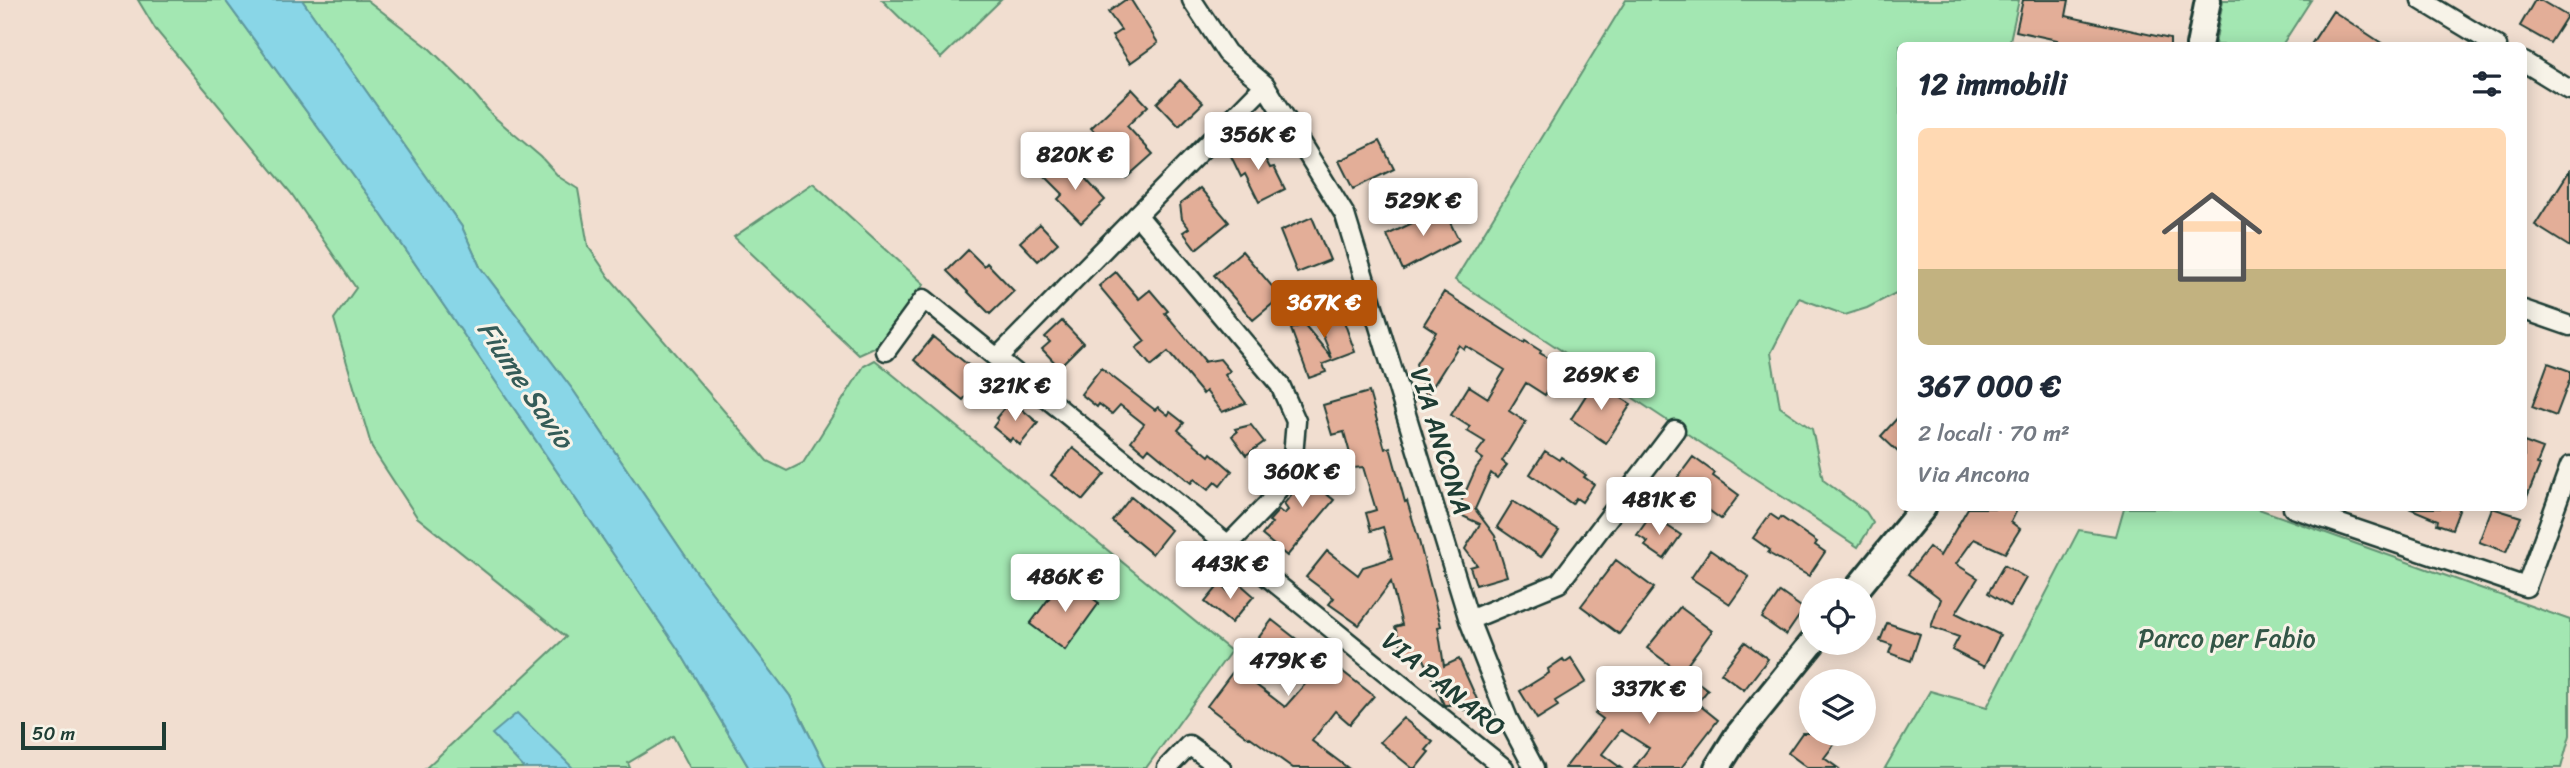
<!DOCTYPE html>
<html lang="it">
<meta charset="utf-8">
<style>
:root{--surface:#fff;--page:#f2f2f3;--text:#1f2937;--muted:#747a83;--accent:#b45309}
body{margin:0;font-family:Sriracha,sans-serif;background:var(--page);color:var(--text);height:100vh;display:flex;flex-direction:column;font-size:26px;white-space:nowrap}
*{box-sizing:border-box;margin:0}
p{font-size:23px;color:var(--muted)}
.icon{flex:none;width:38px;height:38px;fill:none;stroke:currentColor;stroke-width:2;stroke-linecap:round;stroke-linejoin:round}
.map{position:relative;flex:1;overflow:hidden}
.drawer{position:absolute;left:1897px;top:42px;width:630px;height:469px;display:flex;flex-direction:column;background:var(--surface);border-radius:10px;box-shadow:0 4px 18px #0003}
.drawer>*{flex:none}
.tools{position:absolute;left:1799px;top:578px;display:grid;gap:14px}
.tools a{display:grid;place-items:center;width:77px;height:77px;border-radius:50%;background:var(--surface);box-shadow:0 4px 18px #0003;font-size:35px}
.scale{position:absolute;left:21px;bottom:18px;width:145px;box-sizing:border-box;padding-left:7px;border:4px solid #1f3d34;border-top:0;font-size:19px;line-height:24px;white-space:nowrap;color:#1f3d34;-webkit-text-stroke:5px #f7f3e8;paint-order:stroke}
.price{position:absolute;translate:-50% -60px;padding:0 16px;border-radius:7px;background:#fff;color:#222;font-size:23px;line-height:46px;filter:drop-shadow(0 2px 4px #0008)}
.price::after{content:'';position:absolute;left:50%;top:42px;width:21px;height:16px;margin-left:-10px;background:inherit;clip-path:polygon(0 0,100% 0,50% 100%)}
.price.active{background:var(--accent);color:#fff}
ul{padding:0;list-style:none}
li{display:grid;align-content:center;gap:14px;height:371px;padding:0 21px}
li span{display:grid;place-items:center;height:217px;border-radius:10px;color:#555}
li>.icon{margin-inline-start:auto}
span .icon{width:126px;height:126px;fill:#fffc;stroke-width:1}
li b{font-size:30px}
h2{display:flex;justify-content:space-between;align-items:center;height:84px;padding:0 21px;font-size:30px}
.map>svg:first-child{display:block}
</style>
<div class="map">
<svg width="2570" height="768" viewBox="0 0 2570 768">
<rect width="100%" height="100%" fill="#f1ded0"/>
<filter id="ink" filterUnits="userSpaceOnUse"><feTurbulence type="fractalNoise" baseFrequency=".0143" numOctaves="2"/><feDisplacementMap in="SourceGraphic" scale="14" xChannelSelector="R" yChannelSelector="G"/><feConvolveMatrix kernelMatrix="1 2 1 2 8 2 1 2 1" color-interpolation-filters="sRGB"/></filter>
<g filter="url(#ink)">
<path fill="#a3e7b2" stroke="#619273" stroke-width="2" d="M138,0H225L379,211L464,335L680,652L749,768H690L673,736L628,763L630,768H426L566,637L417,517L372,448L334,319L356,288L291,193L156,30Z
M302,0H367L429,48L465,83L493,116L541,157L559,177L578,189L588,246L609,277L767,461L787,471L803,463L864,366L875,360L1231,651L1146,768H826L790,696L697,573L573,390L480,267L462,227Z
M882,0H1001L941,58Z
M1626,0H2019L2009,45L1900,46V291L1867,308L1845,315L1799,298L1771,353L1780,407L1812,429L1823,480L1866,512L1873,523L1858,547L1455,280Z
M2223,0H2311L2282,45H2215Z
M813,183L924,284L881,345L859,355L734,237Z
M2124,508H2256L2570,620V735L2561,768H1885L1930,691L1987,707L2079,530L2116,536Z"/>
<path fill="#89d6e7" stroke="#5f999f" stroke-width="2" d="M225,0H302L462,227L480,267L573,390L697,573L790,696L826,768H749L680,652L464,335L379,211Z
M517,713L573,768H524L492,734Z"/>
<path fill="#e3ae98" stroke="#1f3d34" stroke-width="2" fill-rule="evenodd" d="M1125,0H1131L1158,43L1130,63L1112,36L1121,30L1108,12Z
M2023,0H2069L2066,16L2170,39V46H2055L2057,40L2016,31Z
M2535,0H2540L2567,16L2550,43L2520,26Z
M2333,11L2386,46H2310Z
M1180,80L1203,103L1179,126L1157,103Z
M1132,89L1148,106L1127,126L1153,154L1126,178L1102,152L1109,146L1091,128Z
M1380,141L1394,169L1353,189L1339,161Z
M1257,143L1270,168L1274,167L1285,189L1259,202L1245,174L1241,177L1231,156Z
M1059,160L1079,180L1083,176L1105,200L1081,223L1058,199L1063,194L1044,175Z
M2570,170V247L2535,225Z
M1200,188L1229,222L1196,249L1183,232L1189,228L1182,219L1180,204Z
M1441,205L1459,240L1403,270L1387,235L1423,218L1422,215Z
M1312,217L1330,260L1297,273L1280,231Z
M1040,224L1058,243L1038,261L1020,242Z
M968,250L984,266L987,263L1014,291L990,314L947,271Z
M1242,251L1281,297L1253,320L1214,275Z
M1116,272L1139,299L1150,290L1168,311L1165,313L1205,361L1203,362L1220,359L1230,371L1225,375L1246,403L1222,412L1206,391L1203,394L1168,352L1151,366L1136,348L1145,341L1099,286Z
M1444,292L1524,343L1525,341L1541,351L1540,353L1562,366L1545,395L1526,383L1509,411L1526,422L1502,461L1507,465L1497,478L1491,473L1475,509L1495,536L1507,576L1476,585L1470,567L1477,565L1465,549L1480,524L1456,513L1476,468L1483,459L1476,454L1485,442L1467,431L1470,427L1451,415L1469,386L1488,398L1505,370L1466,346L1464,349L1459,345L1426,397L1416,364L1436,332L1424,324Z
M1337,302L1355,352L1323,364L1326,372L1309,378L1291,329L1304,324L1332,358L1313,311Z
M1062,321L1083,343L1059,367L1042,349L1050,342L1045,337Z
M933,337L982,376L963,400L914,360Z
M2548,363L2570,371V379L2556,416L2532,407Z
M1101,368L1155,410L1158,407L1168,415L1170,412L1184,423L1178,430L1209,456L1211,453L1232,471L1220,486L1215,482L1208,490L1194,479L1191,483L1149,448L1145,453L1131,441L1144,424L1120,405L1112,414L1099,404L1097,407L1081,394Z
M1595,381L1631,404L1606,443L1571,419Z
M1369,392L1385,449L1390,447L1405,502L1407,501L1418,537L1441,626L1438,627L1444,666L1459,659L1479,704L1464,710L1456,693L1449,697L1450,705H1444L1420,650L1405,656L1395,627L1402,625L1391,582L1359,625L1329,604L1334,598L1306,577L1327,551L1358,575L1363,567L1392,558L1383,527L1371,531L1366,513L1376,510L1363,467L1354,468L1344,432L1332,435L1323,405Z
M1011,400L1038,423L1020,445L1012,438L1010,441L993,427L998,420L996,418Z
M1900,415V454L1881,436Z
M1251,425L1264,442L1246,455L1232,436L1237,432L1235,429Z
M2524,442L2543,449L2537,464L2540,465L2524,504Z
M1073,448L1105,474L1083,500L1051,475Z
M1545,451L1559,460L1561,457L1586,475L1584,477L1594,484L1582,502L1576,498L1572,504L1530,474Z
M1693,457L1715,473L1713,476L1739,495L1721,519L1703,506L1705,503L1675,481Z
M1314,459L1337,476L1324,492L1334,500L1287,556L1262,535L1272,523L1269,521L1279,510L1284,514L1288,510L1284,504L1306,476L1302,473Z
M1131,497L1171,530L1152,554L1112,521Z
M1513,501L1559,531L1541,557L1497,527Z
M1968,508H2018L2011,522L2020,529L2005,553L1974,539L1956,564L1978,578L1956,613L2000,635L1984,667L1952,650L1959,637L1931,627L1941,599L1908,574L1929,547L1940,556Z
M2409,508H2460L2452,529L2437,524L2438,520Z
M2492,508L2521,517L2506,552L2479,542Z
M1770,514L1779,520L1781,517L1817,542L1815,545L1825,552L1809,576L1768,553L1770,550L1753,538Z
M1651,515L1681,535L1664,559L1645,546L1648,542L1637,535Z
M1710,550L1749,577L1730,604L1691,578Z
M1616,560L1654,588L1619,634L1581,606Z
M2004,565L2026,578L2010,606L1988,593Z
M1064,578L1099,603L1065,650L1030,624Z
M1238,582L1254,596L1231,623L1205,602L1220,584L1229,592Z
M1780,592L1804,609L1786,635L1762,618Z
M1680,607L1712,631L1681,673L1647,648Z
M1272,620L1313,652L1315,650L1374,696L1350,724L1335,711L1312,741L1348,768H1293L1250,737L1249,738L1207,706ZM1276,658L1306,683L1285,707L1255,684Z
M1887,623L1920,634L1911,661L1889,653L1892,645L1880,641Z
M1745,642L1768,659L1744,690L1721,673Z
M1571,658L1586,682L1555,701L1558,706L1537,719L1520,691L1549,673L1548,669L1563,659L1565,662Z
M1629,673L1671,705L1692,678L1708,690L1697,703L1718,720L1681,768H1634L1649,748L1621,730L1602,754L1621,768H1565L1603,719L1595,713Z
M1403,718L1433,742L1426,750L1429,752L1416,768H1412L1380,742Z
M1802,733H1827L1837,741L1824,758L1838,768H1808L1788,753Z"/>
<g fill="none" stroke-linecap="round" stroke-linejoin="round">
<defs>
<path id="street" d="M1192,0L1227,53L1265,85L1345,215L1469,620L1508,719L1534,768
M2421,0L2497,46
M2524,62L2570,90
M1137,215L1280,385L1296,421L1292,468L1268,504L1229,544
M2524,310L2570,326
M886,351L924,299L1504,768
M997,358L1265,85
M2293,508L2526,587L2570,466
M1469,620L1559,583L1675,430
M1167,768L1189,745L1221,768"/>
<path id="secondary" d="M2199,46L2208,0
M1856,590L1923,508
M1717,768L1737,736L1813,642"/>
</defs>
<use href="#street" stroke="#1f3d34" stroke-width="23"/>
<use href="#secondary" stroke="#1f3d34" stroke-width="30"/>
<use href="#street" stroke="#f7f3e8" stroke-width="18"/>
<use href="#secondary" stroke="#f7f3e8" stroke-width="24"/>
</g>
</g>
<g text-anchor="middle" stroke-width="6" stroke-linejoin="round" paint-order="stroke">
<g font-size="26" fill="#1f3d34" stroke="#f7f3e8">
<text transform="translate(1441 441) rotate(73)" y="9">VIA ANCONA</text>
<text transform="translate(1444 684) rotate(39)" y="9">VIA PANARO</text>
</g>
<g font-size="26" fill="#335647" stroke="#f7f3e8">
<text x="2227" y="647">Parco per Fabio</text>
</g>
<g font-size="28" font-style="italic" fill="#345c58" stroke="#f7f3e8">
<text transform="translate(526 384) rotate(56)" y="10">Fiume Savio</text>
</g>
</g>
</svg>
<div class="tools">
<a><svg class="icon" aria-label="locate" viewBox="0 0 24 24"><circle cx="12" cy="12" r="6"/><path d="M12 2v4M12 18v4M2 12h4M18 12h4"/></svg></a>
<a><svg class="icon" aria-label="layers" viewBox="0 0 24 24"><path d="M12 4l9 5-9 5-9-5zM3 14l9 5 9-5"/></svg></a>
</div>
<div class="scale">50 m</div>
<b class="price" style="left:1258px;top:172px">356K €</b>
<b class="price" style="left:1075px;top:192px">820K €</b>
<b class="price" style="left:1423px;top:238px">529K €</b>
<b class="price active" style="left:1324px;top:340px">367K €</b>
<b class="price" style="left:1601px;top:412px">269K €</b>
<b class="price" style="left:1015px;top:423px">321K €</b>
<b class="price" style="left:1302px;top:509px">360K €</b>
<b class="price" style="left:1659px;top:537px">481K €</b>
<b class="price" style="left:1230px;top:601px">443K €</b>
<b class="price" style="left:1065px;top:614px">486K €</b>
<b class="price" style="left:1288px;top:698px">479K €</b>
<b class="price" style="left:1649px;top:726px">337K €</b>
<section class="drawer">
<h2>12 immobili<svg class="icon" aria-label="filters" viewBox="0 0 24 24"><path d="M4 7h16M4 17h16"/><circle cx="9" cy="7" r="2"/><circle cx="15" cy="17" r="2"/></svg></h2>
<ul>
<li><span style="background:linear-gradient(#ffd9b3 65%,#c2b280 0)"><svg class="icon" aria-label="home" viewBox="0 0 24 24"><path d="M3 11l9-7 9 7M6 9v11h12V9"/></svg></span><div><b>367 000 €</b><p>2 locali · 70 m²</p><p>Via Ancona</p></div></li>
</ul>
</section>
</div>
